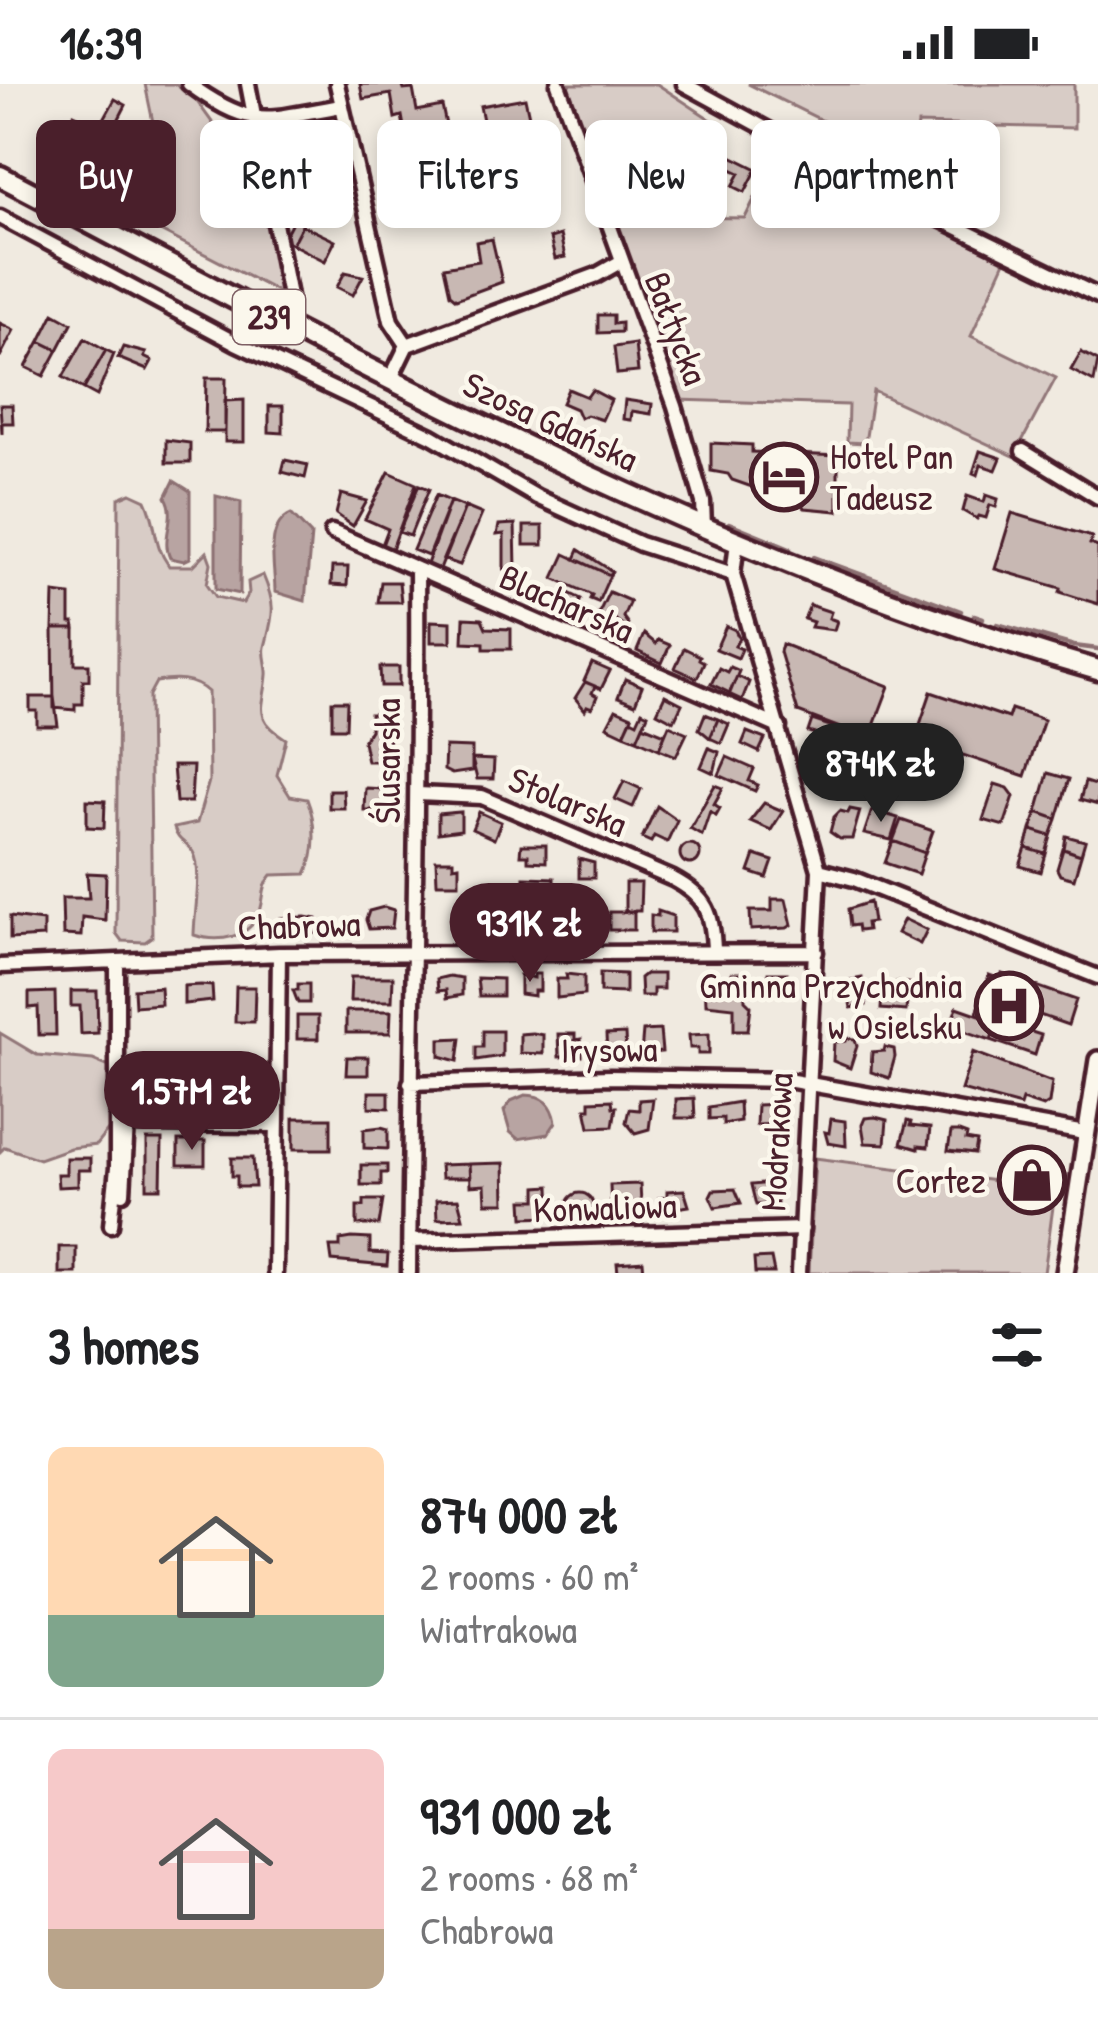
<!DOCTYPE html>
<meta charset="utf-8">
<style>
:root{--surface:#fff;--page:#f6f6f6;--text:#202124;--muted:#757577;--line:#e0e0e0;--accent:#4a1f2b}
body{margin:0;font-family:"Patrick Hand",sans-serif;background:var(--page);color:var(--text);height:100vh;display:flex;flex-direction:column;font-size:45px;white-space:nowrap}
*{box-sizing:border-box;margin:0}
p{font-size:39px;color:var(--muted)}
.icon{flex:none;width:66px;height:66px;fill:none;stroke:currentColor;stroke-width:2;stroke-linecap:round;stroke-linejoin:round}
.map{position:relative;height:1189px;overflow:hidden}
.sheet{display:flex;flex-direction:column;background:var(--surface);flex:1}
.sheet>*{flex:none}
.hud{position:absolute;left:36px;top:36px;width:1026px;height:108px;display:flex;gap:24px}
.price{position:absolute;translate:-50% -102px;padding:0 27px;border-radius:42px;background:var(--accent);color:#fff;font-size:39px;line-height:78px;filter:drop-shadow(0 3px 6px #0008)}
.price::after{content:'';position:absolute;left:50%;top:72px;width:36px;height:27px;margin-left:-18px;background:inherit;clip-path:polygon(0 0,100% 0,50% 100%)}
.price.active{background:#222;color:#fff}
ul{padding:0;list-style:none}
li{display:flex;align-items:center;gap:36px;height:300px;padding:0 48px}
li+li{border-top:3px solid var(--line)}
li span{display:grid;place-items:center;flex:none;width:336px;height:240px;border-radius:18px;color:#555}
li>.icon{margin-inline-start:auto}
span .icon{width:144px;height:144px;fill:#fffc;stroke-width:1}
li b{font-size:51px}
h2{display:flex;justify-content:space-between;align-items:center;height:144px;padding:0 48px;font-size:51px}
.tag{padding:0 42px;border-radius:18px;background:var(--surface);box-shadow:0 6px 18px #0003;font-size:42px;line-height:108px}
.tag.active{background:var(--accent);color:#fff}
.status{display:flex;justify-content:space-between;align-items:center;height:84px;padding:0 60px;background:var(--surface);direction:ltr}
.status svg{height:33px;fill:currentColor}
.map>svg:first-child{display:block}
</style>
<div class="status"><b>16:39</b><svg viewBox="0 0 49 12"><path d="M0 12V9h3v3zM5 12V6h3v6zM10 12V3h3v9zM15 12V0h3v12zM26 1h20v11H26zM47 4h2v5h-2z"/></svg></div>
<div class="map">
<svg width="1098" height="1189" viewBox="0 0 1098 1189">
<rect width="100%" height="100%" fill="#f0eae0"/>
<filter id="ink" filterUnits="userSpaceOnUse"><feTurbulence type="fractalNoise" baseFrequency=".00833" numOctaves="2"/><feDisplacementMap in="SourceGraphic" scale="24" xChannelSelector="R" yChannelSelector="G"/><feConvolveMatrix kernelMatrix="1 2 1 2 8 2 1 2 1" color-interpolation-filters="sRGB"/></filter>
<g filter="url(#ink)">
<path fill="#d8ccc6" stroke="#917678" stroke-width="3" d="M145,0H175L196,16L261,106L284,211L139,136L171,124Z
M564,0H657L719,41L672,133L745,134L776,71L785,64L1005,177L971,252L1056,294L1014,372L873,307L865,359L847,358L848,321L677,316Z
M748,0H1074V44L918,40L913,81Z
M131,409L146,416C158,441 152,458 169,482H193L207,468L211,479L207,500L216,513L243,519L249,509L248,498L263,491C277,524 273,531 265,563C263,572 268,582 267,591C264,625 252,633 286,655L277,691L290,712L307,715C316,737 317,768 306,790L272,791C261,804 265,813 260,827C250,855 218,859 194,851C194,831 203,783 193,768C185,757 178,758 174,744L197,739L209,697L208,608C193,594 175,595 156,598L149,611L152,853L145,858L122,857L116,849L119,414Z
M0,949L37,971L93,976L112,984V1041L96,1061L70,1064L39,1075L5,1063L0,1068Z
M815,1074L1051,1104L1055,1108L1044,1189H809Z"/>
<path fill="#b8a4a2" stroke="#8c6f72" stroke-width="3" d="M174,397L190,407V474L184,477L170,474C160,453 178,433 166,413Z
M216,412L241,418L240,510L216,505Z
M291,430L311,451L305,517L275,508C275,483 264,442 291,430Z
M525,1011C543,1011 553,1019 556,1038L548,1050L518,1055L510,1048L504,1027L511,1017Z"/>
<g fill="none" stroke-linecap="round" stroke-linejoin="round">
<path stroke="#8c6f72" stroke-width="4.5" d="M729,439L790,464
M814,473L961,527
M974,531L983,534
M997,540L1074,562L1098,565"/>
</g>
<path fill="#c8b8b3" stroke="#4a1f2b" stroke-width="3" d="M360,0H402L404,6L413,5L417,27L442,22L447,46L435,49L436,54L419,58L418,52L406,54L402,32L395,34L391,10L363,15Z
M525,14L530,37L485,46L480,22Z
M115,15L126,21L112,48L100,42Z
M74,30L94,39L86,54L67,45Z
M529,51L535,77L460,93L454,67Z
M298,53L300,63L309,67L311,74L292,79L288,54Z
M729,71L757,85L745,108L733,102L740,89L723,81Z
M431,73L436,97L418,101L413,77Z
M503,99L505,113L530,108L534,128L479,137L469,105Z
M296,130L305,135L292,160L283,155Z
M302,141L335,157L325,177L292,160Z
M560,151L565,173L555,175L550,154Z
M492,155L502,198L456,215L450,210L444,183L479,177L476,158Z
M345,188L363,192L353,211L337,203Z
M54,229L72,239L58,266L40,257Z
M598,231H613V240L621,239V248L598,249Z
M0,239L14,246L0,273Z
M85,254L106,266L84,305L63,293Z
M40,257L58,266L44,292L26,283Z
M635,260L638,288L617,290L614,263Z
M123,263L146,269L144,273L152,277L147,286L118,274Z
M106,266L114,270L97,312L84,305Z
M1081,268L1098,277L1094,298L1071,286Z
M206,294H226L225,348H205Z
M568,305L587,313L592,306L611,316L602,336L587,331L580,334L576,325L562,319Z
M244,316V358H225V317Z
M625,316L652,320L651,330L632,327L631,336L623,335Z
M0,321H12L13,339H2V350Z
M269,322H283V349L269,348Z
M166,356L190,359V379H166Z
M711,359L752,361V368L838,372V427L805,424L786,407L779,405L772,410L732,396L728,390L711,387Z
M980,367L1001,374L996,386L981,381L978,391L973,389Z
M285,376L308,381L305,394L282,388Z
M389,388L416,400L392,465L382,461L388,445L365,435Z
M419,401L429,405L410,452L399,448Z
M341,410L367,417L353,442L336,430Z
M436,411L450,417L428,472L413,466Z
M986,411L998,415L996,423L990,421L986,434L979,432L977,435L963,427L967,412L984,418Z
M450,417L465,423L439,488L426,483Z
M465,423L482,430L460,481L443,475Z
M1012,429L1092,453L1090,460L1098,463V520L1060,508L1061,504L995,485Z
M515,440L516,485H504V450L497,451L499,441Z
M524,442H543V461H524Z
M579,466L612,487L610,491L575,475Z
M565,470L610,491L598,518L590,515L592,511L554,494Z
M332,483H348L347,502L331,501Z
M381,498H399L401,518H378Z
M609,508L630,517L623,533L628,540L626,544L616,536L615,539L608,536L601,552L590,547Z
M54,509L70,511V539H74L75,545H53Z
M569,509L581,515L578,522L585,525L578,540L559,532Z
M810,521L831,528L829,534L837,537L834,546L811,543L813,538L804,535Z
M464,534L482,535L486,544L511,545V565H484V559L463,558Z
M431,537L451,538V558H431Z
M609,538L627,546L621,561L603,553Z
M726,542L735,546L739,554L735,562L742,565L738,574L716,565Z
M53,545H75V580H89V596H83V620H75V626L54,624Z
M644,550L656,560L658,556L670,561L662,579L637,567Z
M782,560L889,602L869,655L798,628L780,568Z
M684,564L700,572L699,575L704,578L697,594L675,584Z
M592,579L610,587L601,605L584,597Z
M380,583H399V602H381Z
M730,583L739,587L730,609L711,600L719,584L727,588Z
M737,592L749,598L742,616L729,610Z
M625,595L642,602L635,620L618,613Z
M585,598L595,602L592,609L597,612L592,624L587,622L585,626L575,614Z
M931,608L1008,634L1011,625L1044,636L1025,692L915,655Z
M665,611L682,620L674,637L657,628Z
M30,613H54L58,642H37V627H30Z
M332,617H347L346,644H332Z
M616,625L632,632L624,650L607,642Z
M642,627L648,630L637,655L624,650L631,635L637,638Z
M370,630H384V646L389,651L387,677H367L363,657L370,646Z
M705,630L718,635L710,654L699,645Z
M718,635L729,640L721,659L710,654Z
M812,636L833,643L829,654L808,648Z
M643,641L665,650L659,665L637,655Z
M669,641L687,649L676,672L659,665Z
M747,648L765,655L759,668L742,660Z
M445,663L472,664V687L452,690L444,686Z
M709,664L719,668L714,689L701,683Z
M838,665L856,671L846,703L828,697Z
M727,673L754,685L749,697L758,701L755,707L719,691Z
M472,675L494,676L493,695H477Z
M887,680L899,684L892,706L880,702Z
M173,682H193L191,718H176Z
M1048,689L1069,695L1057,735L1037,728Z
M624,697L641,705L633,723L615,715Z
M1085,698L1098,702V721L1080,716Z
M995,700L1008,704L1014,712L1004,742L983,736Z
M715,701L723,704L714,720L720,724L716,731L710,727L702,751L690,744Z
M365,704L385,705L384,726H364Z
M329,706H343L344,724H329Z
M87,716L105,717L104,744L87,743Z
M764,719L783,727L771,746L750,737Z
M657,722L677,736L667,758L654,752L651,758L642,754Z
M850,725L860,727L852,755H840L830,748L834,733L840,727L848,729Z
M872,726L898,734L891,756L864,750Z
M461,728V746L438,749V730Z
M479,728L501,738L494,755L472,745Z
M1037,728L1057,735L1051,752L1031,746Z
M901,736L933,747L925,769L893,757Z
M1031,746L1051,752L1046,770L1026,764Z
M1066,752L1085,757L1081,771L1064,765Z
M893,757L925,769L918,790L885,779Z
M680 770a10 10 0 1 1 20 0a10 10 0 1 1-20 0Z
M521,761H546V778L528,777V771H520Z
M1026,764L1046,770L1041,788L1020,782Z
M1063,765L1081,771L1074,795L1060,791L1057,785Z
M755,771L773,777L767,794L749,788Z
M579,775L594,779V794H579Z
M436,776H453V782L459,781V799H437Z
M87,789L106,790L105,836L82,833L81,852L63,851L62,814H89Z
M524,793L554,794V810H533V802H524Z
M625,799H641L640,827H625Z
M458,815H470L472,835H453Z
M772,815H786L792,841L787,844L751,846L750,827H772Z
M870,818L873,838L866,839L867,846L858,847L857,841L850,842L848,825Z
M384,823L394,826L392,844L369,845L366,836L369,827Z
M562,827L588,828V845L562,844Z
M658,827L673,832V848H651V831L658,832Z
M609,828H634V846H609Z
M10,833L43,837V853L10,855Z
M306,833L317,835V849L282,852L281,834Z
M904,835L927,846L920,860L897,849Z
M600,889L625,890V909L600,908Z
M732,889H744L745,916L751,922L748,946H734V923L706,920L705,897L732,895Z
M768,889H787L786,911H767Z
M534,890H540V907H534V912L520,910V891L534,894Z
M566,890L584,892V911L557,914V895H567Z
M645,890H663V905H653V912H641L640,894Z
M1002,890L1076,916L1068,941L994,915Z
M989,891L1000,895L988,933L977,929Z
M449,892L462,894V911L447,914L446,906L438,907L437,895Z
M351,893H393L392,917H350Z
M477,894L502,895V912H479Z
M862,894L866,921L851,924L846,897Z
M897,898L909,899L906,927L881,925L882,911L896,913Z
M298,900H309V919H298L293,906H298Z
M201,901L212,902L213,917L184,920V902Z
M160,903L161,920L135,922L134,905Z
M236,903H255L254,938H235Z
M71,907H97L98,949L81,950L80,922H71Z
M55,908L56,951H39L38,923L29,924V909Z
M957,923L997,937L991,956L950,942Z
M346,927H391L390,949H346Z
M297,932H318V955H297Z
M997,937L1041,951L1035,971L991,956Z
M660,946L662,968L641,970L643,947Z
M483,947H502V972L476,976V963H483Z
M532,949L543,951V970L520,969V950Z
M558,950H575V956L581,955L582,972L559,973Z
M625,950L626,970H607L606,951Z
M709,950V970H698V964H690L689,951Z
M461,954L458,977L440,972V955Z
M847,954L855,955L857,962L850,984L833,977L834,958L846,957Z
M885,963L894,965L895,973L889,994L871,988L872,968L884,967Z
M973,968L1052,998L1049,1019L1043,1023L1022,1016L1020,1022L961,1006Z
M347,973H368V991H346Z
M221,985L241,986L245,1017H217V1002H226Z
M369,1008H389V1024L369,1023Z
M694,1014L695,1034H676V1015Z
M653,1015L649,1045L635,1049L626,1038L629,1025L639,1026V1016Z
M612,1016L613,1023H616L613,1042L590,1043L586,1024H590V1017Z
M739,1018L740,1037L723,1040V1034L709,1035V1023Z
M782,1020L783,1040L756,1041L757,1021Z
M875,1033L887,1036L885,1060L865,1059L862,1041L865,1034Z
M294,1034H331V1065H294Z
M831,1035L845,1037L846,1062L828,1059L825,1048L829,1049Z
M907,1037L911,1038L910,1042L930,1044L928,1063L918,1062V1065L901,1060Z
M381,1043L388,1045V1065L364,1064V1045Z
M951,1048H959L967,1051L966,1056L977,1058L975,1070L948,1067Z
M147,1056H162L161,1104H147Z
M178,1057H205V1081H178Z
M66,1074H90V1086H78V1102L58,1103L57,1090H66Z
M232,1074H253L255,1103H237V1092H232Z
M504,1079L505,1119H486L485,1101L470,1102L469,1080Z
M469,1080L470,1094H441L440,1081Z
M361,1081H387V1089H381V1101H361Z
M1020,1089L1046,1092L1044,1103L1018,1099Z
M772,1099L777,1120L756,1121L751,1101Z
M640,1100L641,1119L635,1120V1125L628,1126L627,1117H623L618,1119L619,1130H611L610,1101Z
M550,1102L551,1132L524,1133L523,1116H537V1103Z
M735,1105L741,1119L715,1123L710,1112L713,1106Z
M684,1106L689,1122L663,1126L659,1114L667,1113V1107Z
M567 1122a13 13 0 1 1 26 0a13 13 0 1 1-26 0Z
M458,1115L463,1134L437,1135L436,1116Z
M364,1116H383L379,1141H357V1122H364Z
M352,1154L370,1155V1169L388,1170L387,1182L332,1177L330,1163H340V1156Z
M59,1163H76V1189H59Z
M771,1174L774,1189H755L754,1175Z
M643,1177L644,1189H618L617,1179Z"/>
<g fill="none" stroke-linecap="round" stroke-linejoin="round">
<defs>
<path id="minor" d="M189,0C255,48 267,34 342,22
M248,0L289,212L284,241
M337,0L391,237L407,261L390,296
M558,0L675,322L703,418L704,443
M684,0L866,99L1098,212
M0,133L236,259L432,352L537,413L640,460L733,490
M407,261L597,191L620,178
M1023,367L1098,413
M332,448L779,643
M737,458L733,490L819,786L799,1189
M418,710L482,713L673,795C707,813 713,830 714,867
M819,786L854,795L1098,893
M0,882L279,870L816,868
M410,999L610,993L787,996L1085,1049
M123,1109L127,1040L276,1041
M111,1141L117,1084V878
M410,1157L802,1145
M275,1189L279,870
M409,1189C411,954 419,720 417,485"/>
<path id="tertiary" d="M1065,1189L1098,976"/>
<path id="primary" d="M0,92C356,278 709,475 1098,586"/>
</defs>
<use href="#minor" stroke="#4a1f2b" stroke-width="21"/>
<use href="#tertiary" stroke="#4a1f2b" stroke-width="24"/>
<use href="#primary" stroke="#4a1f2b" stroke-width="27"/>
<use href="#minor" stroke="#fbf7ec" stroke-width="12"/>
<use href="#tertiary" stroke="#fbf7ec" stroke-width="15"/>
<use href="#primary" stroke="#fbf7ec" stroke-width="18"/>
</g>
</g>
<defs>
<symbol id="hotel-ring" viewBox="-11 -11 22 22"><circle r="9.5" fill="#fbf7ec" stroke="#4a1f2b" stroke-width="1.5"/><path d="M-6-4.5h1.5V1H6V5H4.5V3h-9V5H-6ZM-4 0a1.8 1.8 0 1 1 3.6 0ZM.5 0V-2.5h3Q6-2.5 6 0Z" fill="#4a1f2b"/></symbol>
<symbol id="hospital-ring" viewBox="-11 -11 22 22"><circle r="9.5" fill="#fbf7ec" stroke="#4a1f2b" stroke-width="1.5"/><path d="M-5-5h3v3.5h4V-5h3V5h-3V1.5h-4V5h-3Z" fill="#4a1f2b"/></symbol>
<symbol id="shop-ring" viewBox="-11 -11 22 22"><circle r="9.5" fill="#fbf7ec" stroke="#4a1f2b" stroke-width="1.5"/><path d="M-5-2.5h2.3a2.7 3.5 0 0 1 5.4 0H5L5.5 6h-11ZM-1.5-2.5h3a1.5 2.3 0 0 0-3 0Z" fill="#4a1f2b"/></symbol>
</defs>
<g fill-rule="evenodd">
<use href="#hotel-ring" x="746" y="355" width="76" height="76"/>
<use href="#hospital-ring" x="971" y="884" width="76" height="76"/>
<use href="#shop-ring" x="994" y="1058" width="76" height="76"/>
</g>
<g text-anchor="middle" stroke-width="9" stroke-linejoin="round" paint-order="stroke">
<rect fill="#fbf7ec" stroke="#7f6065" stroke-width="3" x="233" y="206" width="72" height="54" rx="9"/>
<g font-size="33" font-weight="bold" fill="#4a1f2b">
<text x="269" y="245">239</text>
</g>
<g font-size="36" fill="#4a1f2b" stroke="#fbf7ec">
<text transform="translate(677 244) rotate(69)" y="13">Bałtycka</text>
<text transform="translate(551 337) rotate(25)" y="13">Szosa Gdańska</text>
<text transform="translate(567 519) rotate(24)" y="13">Blacharska</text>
<text transform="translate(387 677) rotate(-90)" y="13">Ślusarska</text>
<text transform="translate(568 717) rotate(23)" y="13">Stolarska</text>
<text transform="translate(299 841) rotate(-2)" y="13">Chabrowa</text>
<text transform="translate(609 965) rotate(-1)" y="13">Irysowa</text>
<text transform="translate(776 1058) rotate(-87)" y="13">Modrakowa</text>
<text transform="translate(605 1123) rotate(-2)" y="13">Konwaliowa</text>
</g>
<g font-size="36" fill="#4a1f2b" stroke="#fbf7ec" text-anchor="end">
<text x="830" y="385" text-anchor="start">Hotel Pan<tspan x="830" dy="41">Tadeusz</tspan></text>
<text x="962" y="914">Gminna Przychodnia<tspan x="962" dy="41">w Osielsku</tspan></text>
<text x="986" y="1109">Cortez</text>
</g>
</g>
</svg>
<b class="price active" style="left:881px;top:741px">874K zł</b>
<b class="price" style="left:530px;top:901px">931K zł</b>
<b class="price" style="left:192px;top:1069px">1.57M zł</b>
<div class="hud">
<a class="tag active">Buy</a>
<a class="tag">Rent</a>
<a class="tag">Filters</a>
<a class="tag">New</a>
<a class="tag">Apartment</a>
</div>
</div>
<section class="sheet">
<h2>3 homes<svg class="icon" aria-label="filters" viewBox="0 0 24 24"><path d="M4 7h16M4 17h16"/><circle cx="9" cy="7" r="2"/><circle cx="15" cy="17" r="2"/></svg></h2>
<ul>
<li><span style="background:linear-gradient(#ffd9b3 70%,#7fa58c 0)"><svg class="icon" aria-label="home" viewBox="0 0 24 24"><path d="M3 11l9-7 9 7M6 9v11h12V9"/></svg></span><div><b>874 000 zł</b><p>2 rooms · 60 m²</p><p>Wiatrakowa</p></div></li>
<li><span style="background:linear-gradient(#f6c9c9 75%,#b9a48a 0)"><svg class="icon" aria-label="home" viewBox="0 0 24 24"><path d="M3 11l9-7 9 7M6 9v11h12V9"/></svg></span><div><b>931 000 zł</b><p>2 rooms · 68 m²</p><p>Chabrowa</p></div></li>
</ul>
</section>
